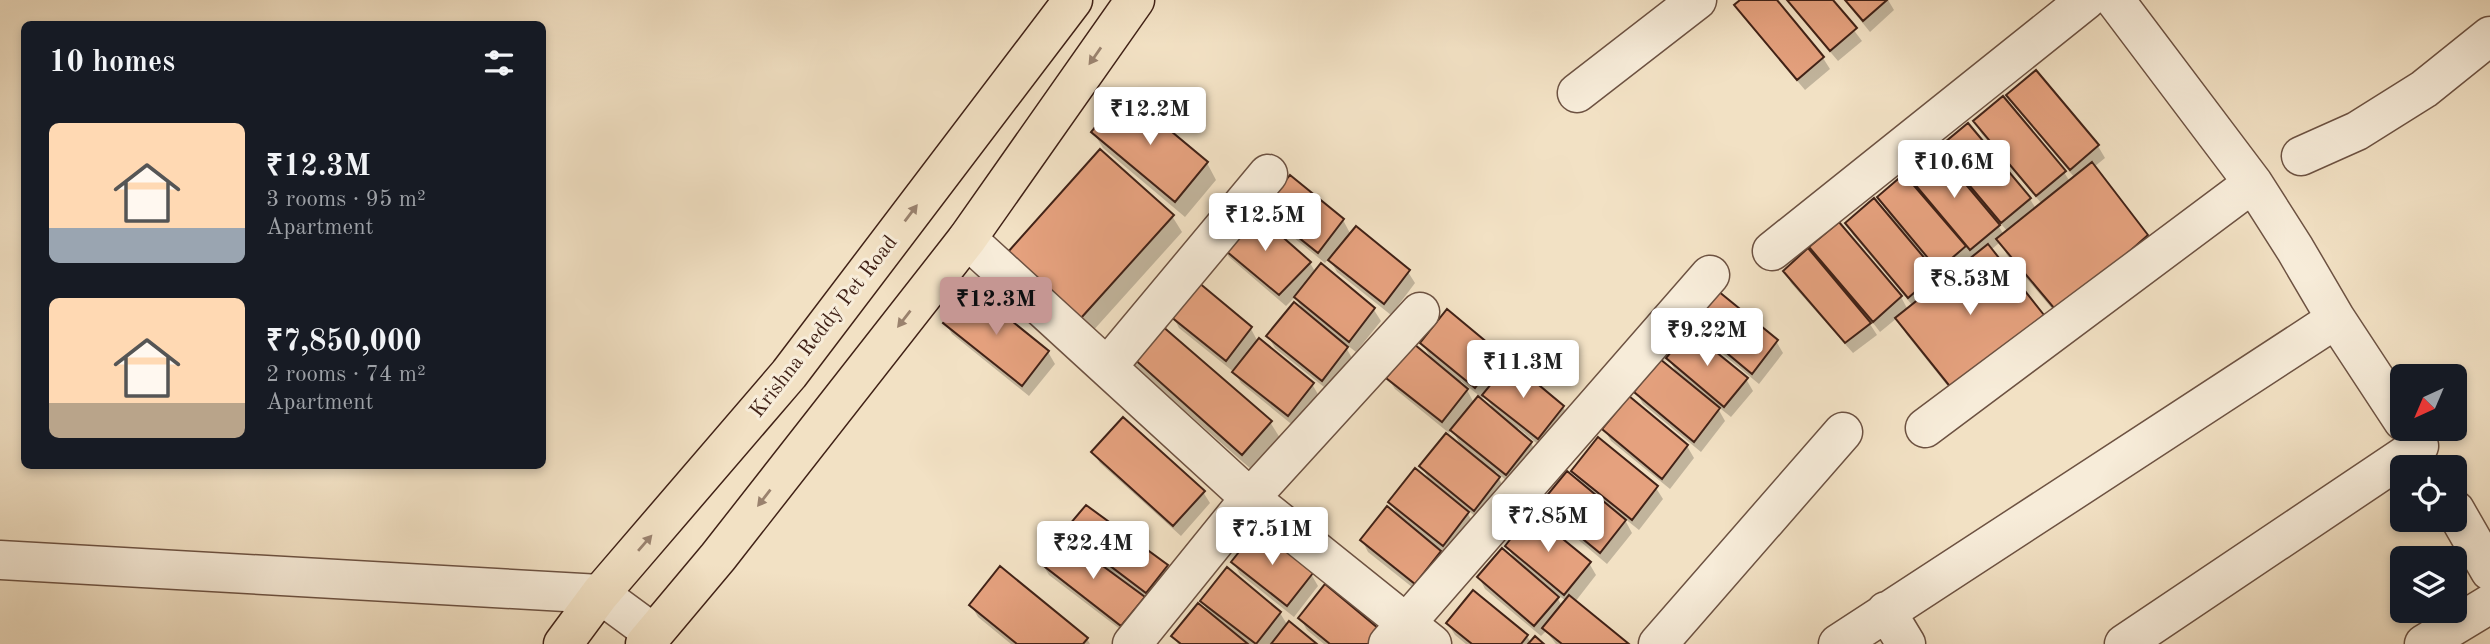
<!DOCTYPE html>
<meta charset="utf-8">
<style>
:root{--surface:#171b24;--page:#20242c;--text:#f1f3f6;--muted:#9ea1a6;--accent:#c59692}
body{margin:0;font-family:"Old Standard TT",serif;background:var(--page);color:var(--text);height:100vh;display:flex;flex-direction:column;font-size:26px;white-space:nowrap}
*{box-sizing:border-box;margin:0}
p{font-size:23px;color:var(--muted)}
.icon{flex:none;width:38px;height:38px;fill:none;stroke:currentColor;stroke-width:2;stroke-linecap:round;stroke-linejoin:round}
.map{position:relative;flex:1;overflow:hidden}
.sheet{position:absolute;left:21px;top:21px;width:525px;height:448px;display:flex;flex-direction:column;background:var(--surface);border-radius:10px;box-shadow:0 4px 10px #0003}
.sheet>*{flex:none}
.needle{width:46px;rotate:224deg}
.fabs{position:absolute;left:2390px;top:364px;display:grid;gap:14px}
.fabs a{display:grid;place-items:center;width:77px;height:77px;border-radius:10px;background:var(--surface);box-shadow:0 4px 10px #0003;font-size:35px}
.price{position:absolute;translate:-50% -60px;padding:0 16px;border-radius:7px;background:#fff;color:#222;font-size:23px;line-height:46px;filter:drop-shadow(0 2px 4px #0008)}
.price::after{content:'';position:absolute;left:50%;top:42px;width:21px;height:16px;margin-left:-10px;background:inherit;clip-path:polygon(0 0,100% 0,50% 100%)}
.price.on{background:var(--accent);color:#111}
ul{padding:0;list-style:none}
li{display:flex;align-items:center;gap:21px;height:175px;padding:0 28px}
li span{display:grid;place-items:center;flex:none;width:196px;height:140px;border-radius:10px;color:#555}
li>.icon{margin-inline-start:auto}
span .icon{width:84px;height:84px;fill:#fffc;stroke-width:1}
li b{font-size:30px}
h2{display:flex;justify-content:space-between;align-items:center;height:84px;padding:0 28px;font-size:30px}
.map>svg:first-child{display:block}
</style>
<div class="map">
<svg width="2490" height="644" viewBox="0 0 2490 644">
<rect width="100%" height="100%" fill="#f2e1c4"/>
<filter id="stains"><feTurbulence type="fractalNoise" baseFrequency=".00286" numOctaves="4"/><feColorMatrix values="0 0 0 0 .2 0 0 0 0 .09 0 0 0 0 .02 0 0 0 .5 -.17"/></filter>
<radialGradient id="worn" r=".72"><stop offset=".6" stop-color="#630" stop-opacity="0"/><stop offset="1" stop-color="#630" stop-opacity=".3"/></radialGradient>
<path fill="#0003" fill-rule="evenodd" d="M1743,0H1775L1823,58L1830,69L1805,90L1743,17L1736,5Z
M1786,0H1831L1862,41L1838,61Z
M1844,0H1888L1894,10L1870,32Z
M2035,72L2098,146L2105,158L2094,167L2147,236L2156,252L2069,329L2007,255L2000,242L1991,250L2043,316L1962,404L1907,335L1897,318L1880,332L1870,319L1868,321L1877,335L1853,353L1791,283L1785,272L1820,262L1812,247L1839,224L1901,297L1908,310L1913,306L1853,235L1847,224L1890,216L1879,198L1916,190L1917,189L1910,176L1951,166L1941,149L2030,199L2036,209L2042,204L1981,133L1975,121L2064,172L2070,182L2075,178L2015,107L2009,95ZM1997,219L2008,232L2004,235L1995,220ZM1935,268L1945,280L1941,283L1933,269Z
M1093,132L1207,163L1216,180L1185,217L1103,148Z
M1265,209L1343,220L1351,235L1408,272L1415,283L1391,315L1337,272L1329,258L1325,263L1272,220Z
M1252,213L1310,263L1316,273L1321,266L1374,310L1381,321L1356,352L1343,342L1353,360L1329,391L1275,348L1268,336L1305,313L1295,297L1286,306L1229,257L1222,246Z
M1172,216L1182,232L1091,333L1020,268Z
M1173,316L1251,329L1258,342L1312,384L1319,396L1295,427L1241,383L1235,373L1179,328Z
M945,323L1048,352L1055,364L1029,396L952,334Z
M1694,324L1776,341L1783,353L1759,384L1701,336Z
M1422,343L1500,355L1507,367L1563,407L1570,419L1545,450L1518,428L1516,430L1531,443L1537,454L1513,486L1495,471L1505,490L1481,521L1465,508L1474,525L1450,556L1436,546L1447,564L1422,595L1368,552L1362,540L1399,517L1390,502L1430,481L1421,466L1462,448L1452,429L1449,433L1395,389L1388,378L1432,360ZM1461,381L1482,398L1485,395L1495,412L1474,403L1467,390L1459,384Z
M1125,350L1270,422L1280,438L1252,470L1134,366Z
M1668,358L1746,379L1753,391L1731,417L1716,405L1725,421L1701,452L1643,404L1636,392L1678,375Z
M1604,429L1687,446L1694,458L1670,489L1611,441Z
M1093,452L1203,492L1210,503L1181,536L1100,463Z
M1573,471L1656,488L1663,499L1639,530L1624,518L1632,533L1607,564L1549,515L1542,504L1581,484Z
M1066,531L1167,566L1173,577L1153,604L1142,596L1150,610L1129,636L1049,575L1042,563L1077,549Z
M1507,546L1589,563L1596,575L1575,602L1626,644H1556L1546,631L1541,636L1485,589L1479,577L1516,562ZM1554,592L1566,601L1562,606Z
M1233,562L1311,574L1318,586L1294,617L1240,574Z
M1202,601L1280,613L1288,626L1314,644H1178L1174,637L1209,613Z
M971,605L1087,639L1090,644H1011L978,617Z
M1300,618L1383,644H1324L1307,630Z
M1448,624L1527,636L1531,643L1542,644H1466L1455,635Z"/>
<path fill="#e5a17e" stroke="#412217" stroke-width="2" d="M1740,0H1777L1824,57L1797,80L1734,5Z
M1787,0H1833L1857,28L1830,51Z
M1845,0H1887L1863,21Z
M2036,70L2099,145L2070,170L2006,95Z
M1124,92L1208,162L1175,202L1091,132Z
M2003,96L2066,171L2036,196L1973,121Z
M1968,123L2031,198L2001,223L1938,148Z
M1100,149L1174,215L1081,318L1008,252Z
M1937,150L2000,225L1970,250L1907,175Z
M2092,162L2148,235L2059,314L1996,239Z
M1904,174L1966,246L1938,270L1877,197Z
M1290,175L1344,219L1318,253L1263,209Z
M1874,198L1937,273L1908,298L1845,223Z
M1252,210L1311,262L1279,295L1220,246Z
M1839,222L1902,296L1873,322L1809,247Z
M1356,226L1410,270L1384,304L1328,260Z
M1988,244L2044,315L1952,389L1895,318Z
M1808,248L1871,323L1845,343L1783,271Z
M1321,263L1375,308L1349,342L1294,297Z
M1198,282L1252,327L1226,361L1170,316Z
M971,288L1049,351L1022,386L943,323Z
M1718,291L1778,340L1752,374L1692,324Z
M1294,302L1348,347L1322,381L1266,336Z
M1447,309L1501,354L1475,388L1420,343Z
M1161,325L1272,421L1242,455L1123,349Z
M1689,330L1748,378L1724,407L1666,358Z
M1259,338L1314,383L1288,416L1232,372Z
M1414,344L1468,389L1442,422L1386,378Z
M1660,359L1720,408L1694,442L1634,392Z
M1510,361L1564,406L1538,439L1482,395Z
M1478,396L1532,442L1506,475L1450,430Z
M1629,396L1688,445L1662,479L1602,429Z
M1123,417L1205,491L1173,526L1091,452Z
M1446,433L1500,477L1474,511L1419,466Z
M1598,437L1658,486L1632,520L1571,471Z
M1415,468L1469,512L1443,546L1388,502Z
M1567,471L1626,520L1600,553L1540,504Z
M1086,505L1168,565L1146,593L1064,531Z
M1387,506L1441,551L1415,584L1360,540Z
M1531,513L1591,562L1564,595L1505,546Z
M1258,528L1313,573L1287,606L1231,562Z
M1062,536L1145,597L1121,626L1040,563Z
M1502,548L1559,597L1534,626L1477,577Z
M1000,566L1088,638L1083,644H1017L969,605Z
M1227,567L1281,612L1256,644L1200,601Z
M1325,584L1379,629L1368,644H1330L1298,618Z
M1473,590L1528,635L1521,644H1472L1446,623Z
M1569,595L1629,644H1562L1542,628Z
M1198,603L1248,644H1181L1171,636Z
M1289,621L1317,644H1271Z
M1535,636L1544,644H1528Z"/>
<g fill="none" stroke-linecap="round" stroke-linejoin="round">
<defs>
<path id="minor" d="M2115,0L2253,183L2295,249L2336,319L2403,421
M1577,93L1697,0
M2301,156L2357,131L2424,89L2490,36
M967,239L1250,498L1432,644
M1772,251L2086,0
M1107,367L1268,174
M1925,428L2253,183
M2455,510L2490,571
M0,560L600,594L653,633
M1886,611L1906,644
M1132,644L1250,498L1420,312
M1388,644L1710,275
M1658,644L1843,432
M1838,644L2336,319
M2124,644L2419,446
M2424,644L2490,604"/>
<path id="major" d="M563,644L600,594L789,374L1073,0
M645,644L718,557L967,239L1135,0"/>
</defs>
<use href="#minor" stroke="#6d5242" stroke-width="41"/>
<use href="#major" stroke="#412217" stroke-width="41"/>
<use href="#minor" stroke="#f7ecd9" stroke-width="38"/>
<use href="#major" stroke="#f2e1c4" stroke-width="38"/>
</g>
<defs><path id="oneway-solid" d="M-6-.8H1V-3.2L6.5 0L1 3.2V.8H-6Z" transform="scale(1.75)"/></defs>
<g fill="#9a826e">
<use href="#oneway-solid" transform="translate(1095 56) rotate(125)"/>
<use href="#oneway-solid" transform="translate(911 213) rotate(-53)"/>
<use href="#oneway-solid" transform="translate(904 319) rotate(128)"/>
<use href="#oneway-solid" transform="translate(764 498) rotate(128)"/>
<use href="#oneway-solid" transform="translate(645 543) rotate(-49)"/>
</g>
<g text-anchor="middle" stroke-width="6" stroke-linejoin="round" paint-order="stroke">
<g font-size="21" fill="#412217" stroke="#f7ecd9">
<text transform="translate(823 326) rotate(-52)" y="7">Krishna Reddy Pet Road</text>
</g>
</g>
<rect width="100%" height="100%" filter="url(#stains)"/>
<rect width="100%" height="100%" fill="url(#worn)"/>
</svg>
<div class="fabs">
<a><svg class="needle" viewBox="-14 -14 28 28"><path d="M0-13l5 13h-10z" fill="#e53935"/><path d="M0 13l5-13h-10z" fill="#9ea1a6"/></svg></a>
<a><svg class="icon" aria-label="locate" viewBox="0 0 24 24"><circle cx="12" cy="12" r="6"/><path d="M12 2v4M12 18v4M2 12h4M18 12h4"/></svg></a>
<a><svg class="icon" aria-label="layers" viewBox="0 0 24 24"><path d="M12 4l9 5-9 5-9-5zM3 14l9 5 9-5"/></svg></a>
</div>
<b class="price" style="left:1150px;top:147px">₹12.2M</b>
<b class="price" style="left:1954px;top:200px">₹10.6M</b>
<b class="price" style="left:1265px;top:253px">₹12.5M</b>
<b class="price" style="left:1970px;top:317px">₹8.53M</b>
<b class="price on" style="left:996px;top:337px">₹12.3M</b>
<b class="price" style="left:1707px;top:368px">₹9.22M</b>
<b class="price" style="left:1523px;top:400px">₹11.3M</b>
<b class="price" style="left:1548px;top:554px">₹7.85M</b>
<b class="price" style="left:1272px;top:567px">₹7.51M</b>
<b class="price" style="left:1093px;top:581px">₹22.4M</b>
<section class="sheet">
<h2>10 homes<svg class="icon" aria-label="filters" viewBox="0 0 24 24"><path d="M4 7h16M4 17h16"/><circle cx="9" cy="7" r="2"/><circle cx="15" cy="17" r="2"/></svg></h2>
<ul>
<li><span style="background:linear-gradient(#ffd9b3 75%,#9aa5b1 0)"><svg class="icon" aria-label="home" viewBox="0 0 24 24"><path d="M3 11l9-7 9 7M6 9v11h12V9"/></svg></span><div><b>₹12.3M</b><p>3 rooms · 95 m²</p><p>Apartment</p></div></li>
<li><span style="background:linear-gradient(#ffd9b3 75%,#b9a48a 0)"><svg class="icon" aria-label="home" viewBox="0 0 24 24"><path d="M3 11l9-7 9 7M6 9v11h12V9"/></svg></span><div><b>₹7,850,000</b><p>2 rooms · 74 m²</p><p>Apartment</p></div></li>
</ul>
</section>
</div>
